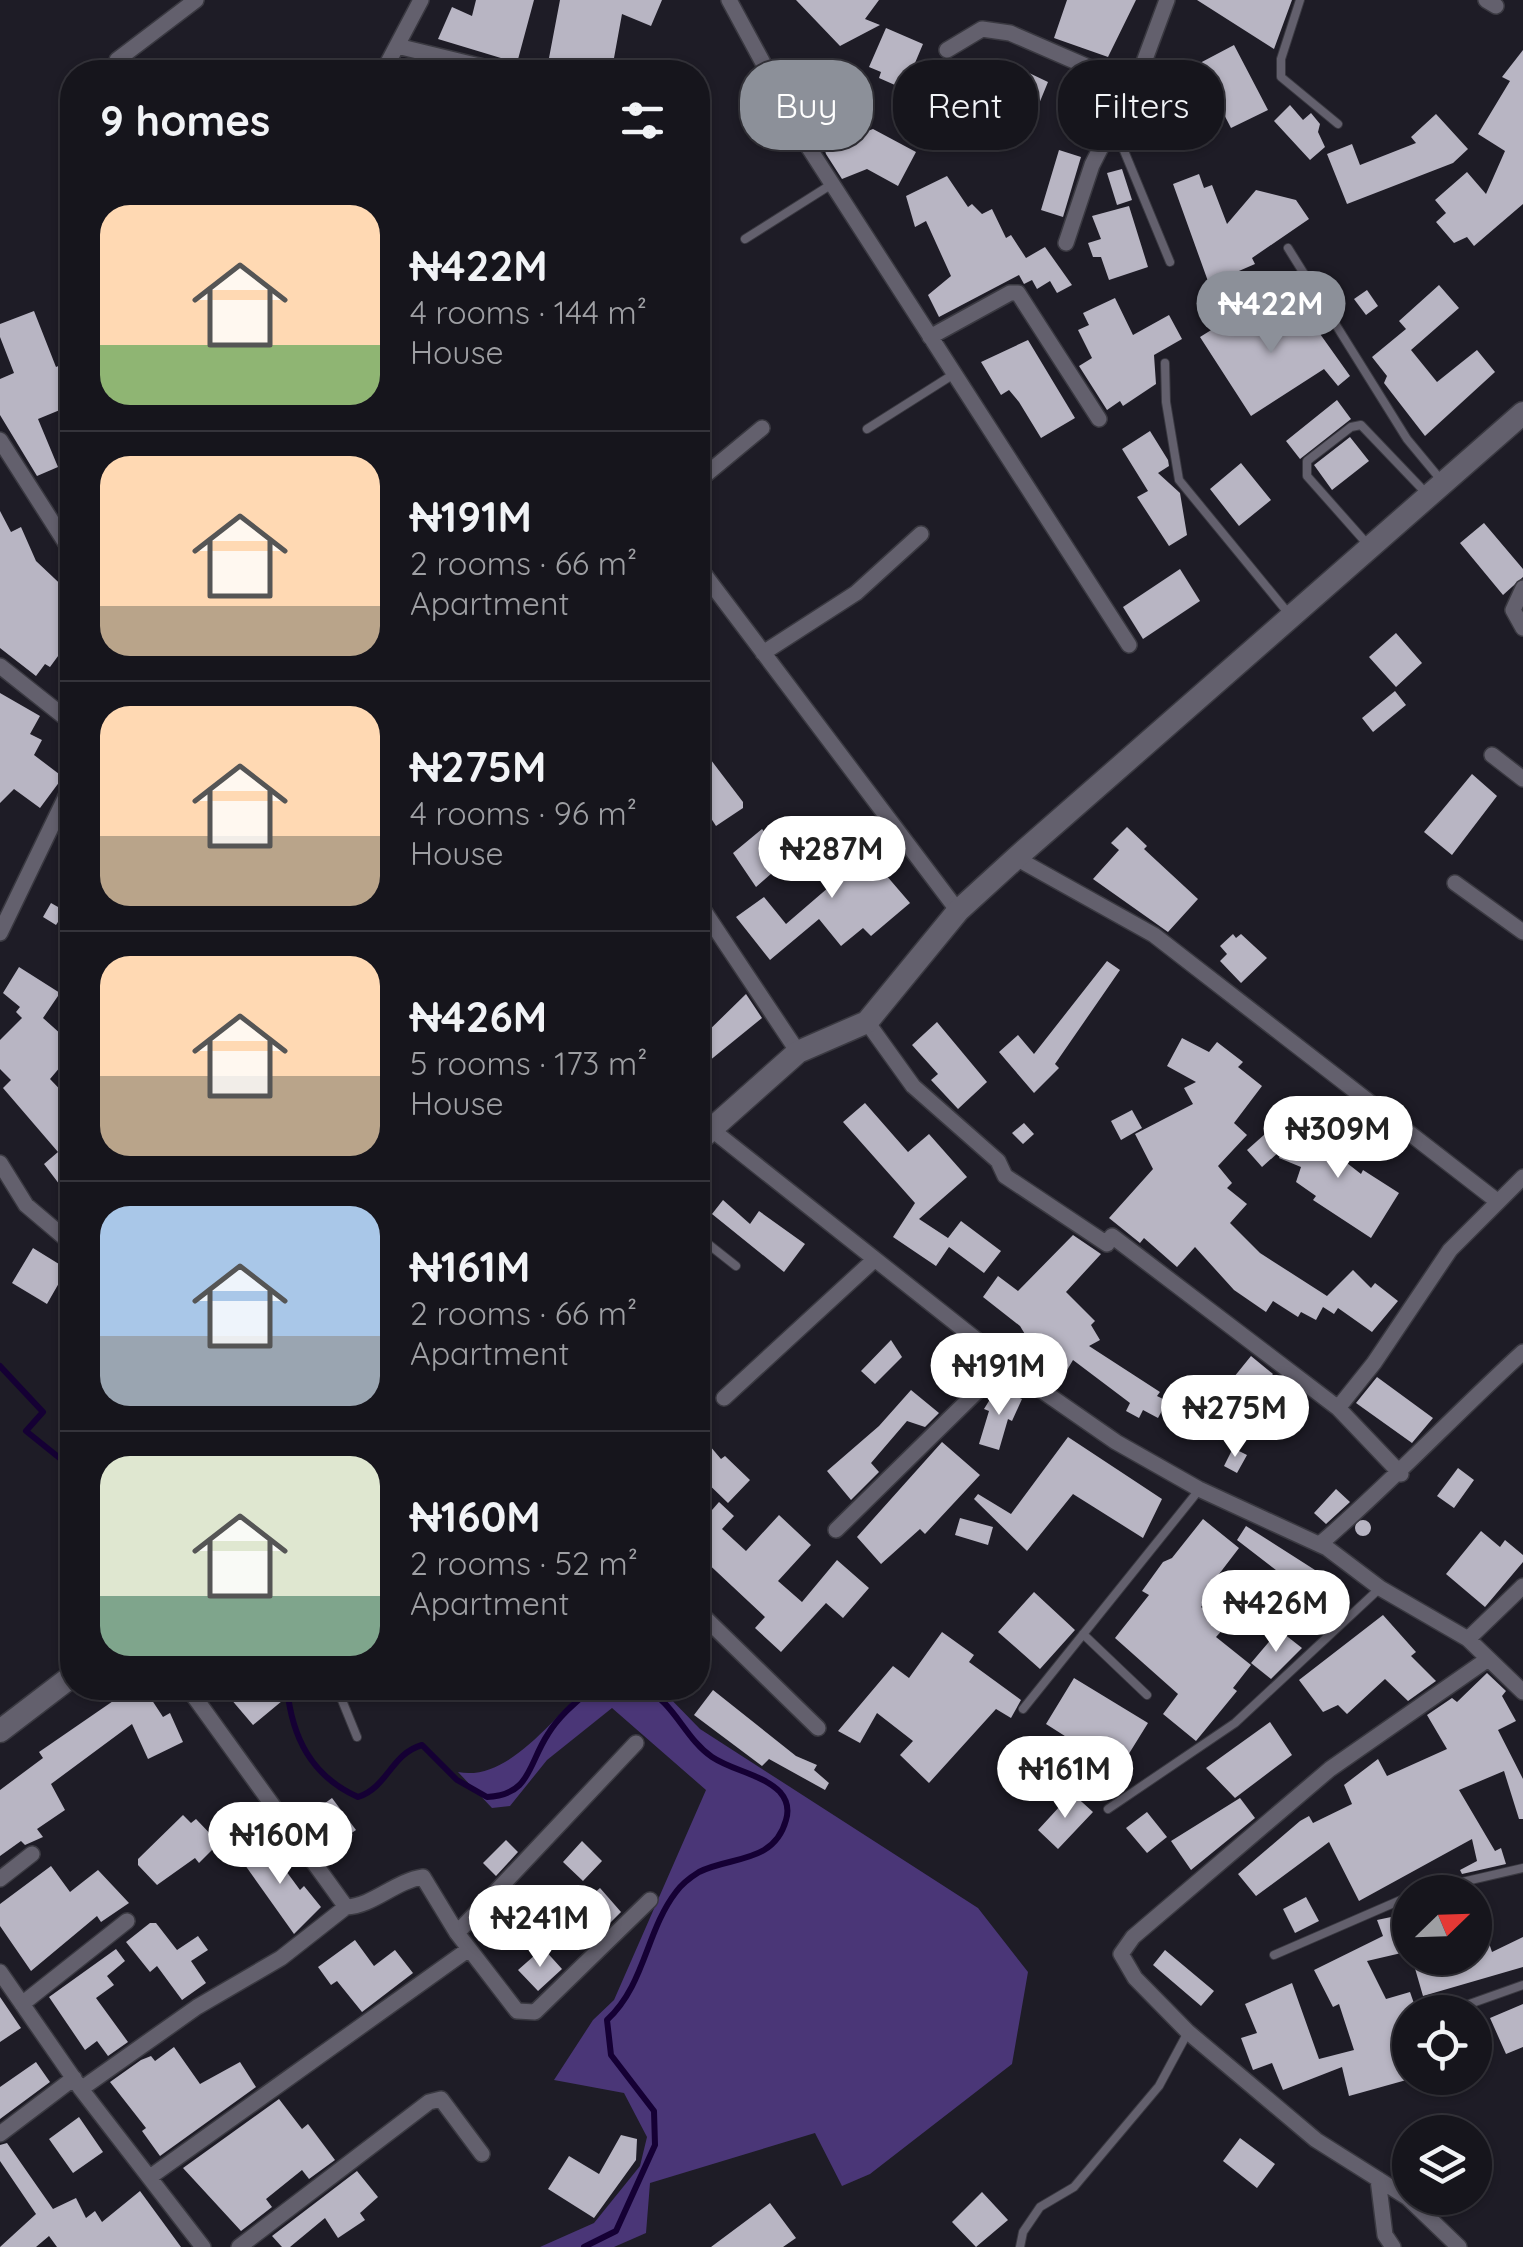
<!DOCTYPE html>
<meta charset="utf-8">
<style>
:root{--surface:#16151c;--page:#1f1e25;--text:#f1f3f6;--muted:#9e9fa3;--line:#35343b;--accent:#8c9099}
body{margin:0;font-family:Quicksand,sans-serif;background:var(--page);color:var(--text);height:100vh;display:flex;flex-direction:column;font-size:38px;white-space:nowrap}
*{box-sizing:border-box;margin:0}
p{font-size:32px;color:var(--muted)}
.icon{flex:none;width:55px;height:55px;fill:none;stroke:currentColor;stroke-width:2;stroke-linecap:round;stroke-linejoin:round}
.map{position:relative;flex:1;overflow:hidden}
.panel{position:absolute;left:60px;top:60px;width:650px;height:1640px;display:flex;flex-direction:column;background:var(--surface);border-radius:40px;box-shadow:0 2px 8px #0004,0 0 0 2px var(--line)}
.panel>*{flex:none}
.hud{position:absolute;left:740px;top:60px;width:632px;height:90px;display:flex;gap:20px}
.needle{width:65px;rotate:67deg}
.tools{position:absolute;left:1392px;top:1875px;display:grid;gap:20px}
.tools a{display:grid;place-items:center;width:100px;height:100px;border-radius:50%;background:var(--surface);box-shadow:0 2px 8px #0004,0 0 0 2px var(--line);font-size:50px}
.price{position:absolute;translate:-50% -85px;padding:0 22px;border-radius:35px;background:#fff;color:#222;font-size:32px;line-height:65px;filter:drop-shadow(0 2px 5px #0008)}
.price::after{content:'';position:absolute;left:50%;top:60px;width:30px;height:22px;margin-left:-15px;background:inherit;clip-path:polygon(0 0,100% 0,50% 100%)}
.price.selected{background:var(--accent);color:#fff}
ul{padding:0;list-style:none}
li{display:flex;align-items:center;gap:30px;height:250px;padding:0 40px}
li+li{border-top:2px solid var(--line)}
li span{display:grid;place-items:center;flex:none;width:280px;height:200px;border-radius:30px;color:#555}
li>.icon{margin-inline-start:auto}
span .icon{width:120px;height:120px;fill:#fffc;stroke-width:1}
li b{font-size:42px}
h2{display:flex;justify-content:space-between;align-items:center;height:120px;padding:0 40px;font-size:42px}
.tag{padding:0 35px;border-radius:40px;background:var(--surface);box-shadow:0 2px 8px #0004,0 0 0 2px var(--line);font-size:35px;line-height:90px}
.tag.selected{background:var(--accent);color:#fff}
.map>svg:first-child{display:block}
</style>
<div class="map">
<svg width="1523" height="2247" viewBox="0 0 1523 2247">
<rect width="100%" height="100%" fill="#1e1c26"/>
<path fill="#4a3677" d="M586,1688H660L700,1729L978,1908L1028,1972L1012,2064L870,2174L842,2186L815,2133L650,2183L646,2233L614,2247H540L594,2223L640,2166L647,2137L624,2093L554,2080L593,2020L614,2000L706,1790L612,1708L547,1760L510,1806L492,1808L458,1772C508,1782 553,1718 586,1688Z"/>
<g fill="none" stroke-linecap="round" stroke-linejoin="round">
<path stroke="#150034" stroke-width="6" d="M0,1366L43,1412L26,1431L72,1468
M287,1688C292,1737 311,1776 358,1797C388,1787 391,1754 422,1745L457,1780L487,1797C531,1795 528,1764 548,1734C559,1716 576,1702 592,1688
M584,2247L616,2231L655,2145L654,2111L611,2055L607,2020C645,1985 646,1931 676,1892C681,1885 691,1877 699,1872C730,1856 774,1864 786,1820C789,1810 787,1800 780,1792C762,1774 733,1771 712,1757C684,1738 674,1701 643,1688"/>
</g>
<path fill="#b8b5c3" d="M476,0H534L517,63L438,39L452,7L472,16Z
M560,0H662L651,26L622,14L612,69L549,58Z
M796,0H879L865,19L880,25L840,46Z
M1067,0H1136L1108,57L1054,38Z
M1197,0H1292L1274,49Z
M886,28L923,44L904,89L879,78L881,72L869,67Z
M1234,45L1268,110L1231,128L1198,64Z
M1523,50V204L1474,246L1467,237L1454,243L1436,222L1446,213L1435,200L1467,172L1486,194L1505,151L1478,134L1510,81L1502,77Z
M819,60L835,93L801,109L784,77Z
M1008,63L1048,82L1034,116L990,99Z
M966,95L988,109L968,144L936,130L944,106Z
M1290,105L1303,120L1311,113L1320,124L1318,132L1325,147L1310,160L1274,121Z
M1436,114L1468,149L1453,163L1347,204L1327,154L1352,144L1360,165L1416,143L1411,137Z
M873,129L916,152L898,186L867,169L842,179L826,154L824,147Z
M1059,150L1081,157L1063,217L1041,210Z
M1122,169L1132,200L1117,205L1107,173Z
M1199,174L1204,188L1212,185L1227,224L1256,190L1296,200L1309,219L1252,258L1255,264L1209,284L1173,184Z
M947,176L968,207L972,204L982,214L992,209L1006,238L1011,235L1026,258L1045,247L1072,285L1057,293L1050,281L1037,289L1032,280L1024,284L1019,275L939,317L928,295L951,276L926,221L915,227L906,196Z
M1129,206L1148,267L1109,280L1101,257H1093L1088,243L1101,239L1092,216Z
M1439,285L1459,308L1411,350L1437,382L1477,350L1495,372L1425,436L1384,383L1387,376L1372,357L1406,329L1399,321Z
M1367,290L1378,306L1366,315L1354,299Z
M1115,298L1133,335L1169,315L1182,339L1154,355L1156,384L1123,406L1120,401L1107,410L1079,366L1092,358L1078,330L1089,325L1083,313Z
M1298,303L1350,376L1338,386L1324,369L1251,416L1200,337L1245,309L1257,329Z
M34,311L56,367L72,360V405L38,419L58,467L37,476L0,415V379L14,373L0,337V324Z
M1028,340L1075,418L1041,438L1019,402L1009,390L1001,395L981,362Z
M1337,400L1351,419L1300,459L1286,441Z
M1150,431L1168,460L1169,466L1158,473L1180,493L1187,535L1169,546L1137,497L1148,491L1122,449Z
M1350,437L1369,461L1332,490L1314,465Z
M1241,463L1271,500L1239,526L1210,489Z
M0,511L11,532L21,527L36,561L72,595V637L50,667L45,664L36,676L0,648Z
M1484,523L1523,569V577L1503,595L1460,543Z
M1180,569L1200,601L1143,639L1123,607Z
M1396,633L1422,663L1396,687L1369,657Z
M1395,691L1406,705L1373,732L1362,718Z
M0,693L40,716L30,734L42,740L34,755L63,777L40,808L14,789L0,803Z
M698,743L743,802V808L716,826L698,798Z
M1472,774L1497,796L1452,855L1424,832Z
M1127,827L1147,846L1144,849L1198,899L1168,932L1093,879L1119,850L1111,843Z
M762,829L788,859L756,887L733,853Z
M849,832L910,903L871,936L863,928L841,946L819,919L770,960L736,917L764,897L786,924L829,887L810,866Z
M51,903L65,911L56,925L43,917Z
M1233,934L1236,938L1241,934L1267,958L1241,983L1220,961L1227,954L1220,946Z
M1107,961L1120,970L1055,1064L1059,1068L1034,1093L999,1052L1018,1035L1034,1054Z
M19,967L60,993L43,1018L72,1044V1053L50,1079L72,1102V1201L44,1164L58,1152L3,1088L11,1080L0,1069V1040L22,1018L16,1012L20,1007L3,993Z
M746,994L762,1018L698,1070V1041Z
M937,1022L987,1082L958,1109L931,1080L938,1074L912,1045Z
M1182,1038L1209,1052L1217,1042L1243,1062L1238,1067L1262,1086L1234,1123L1247,1135L1218,1166L1232,1183L1227,1188L1247,1204L1230,1223L1260,1253L1327,1296L1353,1270L1371,1288L1375,1283L1398,1301L1372,1332L1338,1308L1334,1314L1323,1307L1316,1320L1301,1312L1298,1317L1273,1301L1266,1312L1234,1290L1195,1247L1177,1267L1144,1238L1140,1243L1109,1218L1153,1169L1135,1134L1193,1104L1184,1088L1196,1082L1167,1066Z
M865,1103L908,1152L929,1134L967,1177L919,1219L948,1238L961,1221L1001,1251L984,1273L949,1247L936,1266L893,1237L915,1203L843,1122Z
M1132,1110L1142,1128L1121,1140L1111,1121Z
M1322,1117L1336,1129L1324,1145L1361,1174L1363,1170L1399,1193L1371,1238L1313,1200L1316,1196L1296,1182L1301,1167L1279,1158L1287,1135L1303,1141Z
M1024,1123L1034,1134L1023,1144L1012,1133Z
M1265,1134L1280,1151L1262,1167L1247,1150Z
M723,1200L750,1224L759,1211L805,1244L784,1272L712,1214Z
M1073,1235L1101,1254L1066,1292L1095,1321L1091,1325L1100,1340L1089,1346L1160,1392L1157,1396L1167,1401L1158,1418L1143,1410L1139,1418L1126,1411L1130,1403L1073,1360L1057,1387L1038,1374L1041,1368L1032,1363L1037,1354L1020,1326L983,1297L998,1276L1018,1291Z
M33,1248L67,1269L47,1304L12,1283Z
M891,1340L902,1357L875,1384L861,1371Z
M1251,1356L1273,1374L1238,1416L1217,1398Z
M1377,1377L1433,1418L1412,1443L1356,1403Z
M997,1388L1022,1399L1012,1421L1008,1419L999,1450L979,1444L989,1411L984,1409Z
M911,1390L939,1413L925,1427L907,1421L871,1463L879,1472L851,1500L827,1471L879,1426Z
M698,1432L721,1459L725,1456L750,1480L728,1503L698,1474Z
M1068,1437L1162,1499L1143,1538L1073,1494L1027,1551L974,1499L978,1494L1011,1514Z
M942,1442L980,1475L925,1534L920,1529L881,1564L857,1537Z
M1233,1448L1247,1455L1237,1473L1224,1466Z
M1458,1468L1474,1480L1454,1508L1437,1496Z
M1336,1489L1350,1502L1326,1524L1314,1513Z
M719,1502L734,1516L722,1529L746,1551L779,1515L811,1545L778,1581L802,1602L837,1560L869,1588L843,1618L826,1603L781,1652L755,1628L765,1617L701,1557L707,1550L698,1542V1526Z
M960,1518L993,1527L988,1545L955,1535Z
M1203,1519L1239,1548L1203,1595L1208,1598L1201,1607L1225,1627L1216,1637L1251,1665L1233,1688L1237,1691L1196,1741L1163,1714L1178,1694L1115,1638L1149,1595L1142,1591L1163,1562L1172,1558Z
M1355 1528a8 8 0 1 1 16 0a8 8 0 1 1-16 0Z
M1246,1526L1315,1570L1302,1590L1237,1540Z
M1481,1531L1500,1547L1505,1540L1523,1555V1562L1485,1607L1446,1574Z
M1034,1592L1075,1630L1040,1669L998,1632Z
M1383,1615L1416,1652L1411,1656L1436,1681L1408,1701L1385,1679L1347,1714L1338,1705L1323,1712L1299,1680Z
M1279,1630L1302,1648L1271,1679L1251,1663Z
M942,1632L974,1655L969,1662L1021,1700L1011,1718L996,1709L929,1783L900,1755L913,1741L877,1713L860,1743L838,1731L893,1666L909,1678Z
M1487,1673L1506,1691L1502,1696L1516,1721L1498,1730L1523,1779V1819H1519L1504,1771L1459,1790L1495,1851L1501,1848L1506,1864L1462,1874L1460,1870L1477,1861L1472,1839L1359,1901L1329,1842L1256,1896L1238,1874L1300,1821L1309,1816L1313,1823L1352,1804L1344,1785L1378,1759L1387,1776L1447,1749L1427,1715L1452,1698L1457,1702Z
M1074,1678L1148,1723L1112,1781L1072,1756L1079,1745L1046,1724Z
M132,1688H144L163,1717L170,1713L183,1742L148,1759L132,1724L51,1784L65,1810L37,1829L43,1837L25,1845L21,1841L0,1856V1790L43,1758L39,1752Z
M242,1688H270L282,1701L253,1725L230,1698Z
M713,1690L796,1756L817,1765L814,1770L829,1783L825,1790L769,1759L762,1766L694,1715Z
M1270,1722L1292,1755L1235,1798L1206,1768Z
M1072,1793L1093,1812L1058,1849L1038,1830Z
M332,1798L356,1830L340,1841L317,1809Z
M1240,1798L1255,1818L1191,1870L1171,1841Z
M1147,1812L1167,1837L1147,1853L1126,1828Z
M183,1815L191,1823L196,1819L219,1843L199,1863L195,1858L157,1885L138,1865V1859Z
M506,1840L518,1852L496,1876L483,1863Z
M264,1841L300,1890L304,1886L321,1907L294,1934L240,1858Z
M582,1841L602,1861L583,1881L563,1862Z
M51,1866L70,1892L98,1870L129,1903L101,1922L97,1916L31,1971L0,1926V1904Z
M600,1888L621,1912L602,1931L581,1905Z
M1306,1897L1319,1921L1295,1933L1283,1909Z
M1410,1913V1951L1367,1961L1386,1999L1410,1992L1417,2012H1410V2019L1397,2027L1402,2035L1410,2034V2079L1349,2096L1342,2067L1283,2090L1272,2063L1253,2070L1241,2038L1257,2033L1245,2004L1292,1983L1319,2059L1354,2050L1339,2004L1333,2007L1314,1970L1383,1936L1377,1920Z
M150,1923H156L177,1950L198,1936L208,1950L191,1961L206,1983L182,2000L157,1966L150,1972L126,1942Z
M1523,1937V1967L1423,1996L1414,1965L1440,1958H1475V1947L1489,1943L1492,1952Z
M355,1940L374,1966L395,1950L413,1973L362,2012L337,1981L331,1985L318,1967Z
M543,1948L562,1969L538,1991L518,1970Z
M116,1949L125,1961L107,1976L114,1985L96,1998L128,2042L108,2056L97,2041L85,2050L49,1997Z
M1165,1950L1214,1991L1201,2006L1153,1965Z
M0,1997L21,2028L0,2042Z
M1523,2004V2047L1506,2054L1490,2018Z
M174,2047L200,2084L240,2062L256,2087L160,2156L142,2131L146,2128L110,2082L141,2060L151,2056L155,2061Z
M36,2062L50,2082L0,2119V2087Z
M279,2099L302,2129L308,2124L335,2160L309,2179L302,2170L266,2199L272,2207L241,2231L183,2168Z
M79,2117L103,2152L73,2173L49,2139Z
M621,2135L637,2139L636,2160L594,2218L548,2189L569,2156L599,2174Z
M1240,2138L1275,2164L1257,2188L1223,2161Z
M7,2143L53,2209L76,2198L86,2218L95,2211L102,2222L140,2191L181,2247H57L49,2236L36,2247H0L36,2214L0,2161V2145Z
M357,2171L378,2197L360,2213L365,2220L338,2238L325,2218L290,2247H282L272,2236Z
M982,2192L1008,2220L976,2247L952,2222Z
M770,2203L796,2238L783,2247H711Z"/>
<g fill="none" stroke-linecap="round" stroke-linejoin="round">
<defs>
<path id="lane" d="M1300,0L1281,59V77L1338,124
M1113,124L1170,262
M745,239L832,184
M1288,248L1407,439L1441,480
M1165,363L1166,402L1179,480L1289,614
M867,429L954,374
M1369,546L1307,476V461L1351,427L1361,425L1426,493
M698,932L711,920
M698,1236L736,1266
M1083,1634L1147,1695
M337,1688L357,1737
M1023,1709L1199,1490
M1108,1809L1235,1723L1379,1589
M1419,1892L1523,1868
M1274,1955L1410,1896
M1447,2012L1523,1985
M1404,2028L1410,2026
M1020,2247L1023,2232L1040,2207L1074,2187L1159,2086L1188,2032"/>
<path id="street" d="M729,0L809,148L1129,645
M1486,0L1496,6
M397,46L504,72
M947,50L982,29L1010,33L1132,86
M117,60L196,0
M383,72L421,0
M1066,243L1092,165L1144,62L1167,0
M930,337L1010,293H1018L1099,419
M0,440L72,553
M698,481L762,428
M698,566L958,911
M1523,588L1513,610L1523,628
M763,653L856,593L921,534
M0,666L72,723
M1492,755L1523,779
M1016,858L1154,935L1497,1201
M1455,883L1523,932
M698,902L798,1052
M0,933L72,784
M867,1022L913,1086L998,1161L1005,1176L1107,1244L1112,1236L1338,1408L1401,1474
M711,1129L1031,1383L1116,1442L1199,1489L1327,1548L1380,1588L1468,1639L1523,1692
M0,1163L26,1205L72,1244
M724,1398L875,1259
M1338,1408L1374,1363L1450,1250L1523,1177
M836,1530L1005,1364
M1320,1544C1391,1483 1454,1415 1523,1352
M698,1611L818,1728
M1468,1639L1523,1586
M188,1688L346,1907C373,1906 395,1881 423,1877L457,1933L517,2011L535,2012L650,1900
M0,1879L32,1854
M457,1933L636,1743
M0,1972L81,2089L203,2247
M22,2004L127,1921
M81,2089L197,2007L281,1958L346,1907
M0,2134L74,2078
M150,2177L469,1949
M1378,2179L1385,2235L1393,2247
M239,2247L429,2102L441,2099L482,2154
M1459,2247L1408,2198L1316,2140L1188,2032L1135,1978L1121,1954L1133,1937L1330,1769L1488,1659"/>
<path id="secondary" d="M698,1141L798,1052L867,1022L958,911L1016,858L1523,413
M0,1731L72,1676"/>
</defs>
<use href="#lane" stroke="#3a3941" stroke-width="10"/>
<use href="#street" stroke="#3a3941" stroke-width="18"/>
<use href="#secondary" stroke="#3a3941" stroke-width="25"/>
<use href="#lane" stroke="#63606d" stroke-width="8"/>
<use href="#street" stroke="#63606d" stroke-width="15"/>
<use href="#secondary" stroke="#63606d" stroke-width="22"/>
</g>
</svg>
<div class="tools">
<a><svg class="needle" viewBox="-14 -14 28 28"><path d="M0-13l5 13h-10z" fill="#e53935"/><path d="M0 13l5-13h-10z" fill="#9e9fa3"/></svg></a>
<a><svg class="icon" aria-label="locate" viewBox="0 0 24 24"><circle cx="12" cy="12" r="6"/><path d="M12 2v4M12 18v4M2 12h4M18 12h4"/></svg></a>
<a><svg class="icon" aria-label="layers" viewBox="0 0 24 24"><path d="M12 4l9 5-9 5-9-5zM3 14l9 5 9-5"/></svg></a>
</div>
<b class="price selected" style="left:1271px;top:356px">₦422M</b>
<b class="price" style="left:832px;top:901px">₦287M</b>
<b class="price" style="left:1338px;top:1181px">₦309M</b>
<b class="price" style="left:999px;top:1418px">₦191M</b>
<b class="price" style="left:1235px;top:1460px">₦275M</b>
<b class="price" style="left:1276px;top:1655px">₦426M</b>
<b class="price" style="left:1065px;top:1821px">₦161M</b>
<b class="price" style="left:280px;top:1887px">₦160M</b>
<b class="price" style="left:540px;top:1970px">₦241M</b>
<div class="hud">
<a class="tag selected">Buy</a>
<a class="tag">Rent</a>
<a class="tag">Filters</a>
</div>
<section class="panel">
<h2>9 homes<svg class="icon" aria-label="filters" viewBox="0 0 24 24"><path d="M4 7h16M4 17h16"/><circle cx="9" cy="7" r="2"/><circle cx="15" cy="17" r="2"/></svg></h2>
<ul>
<li><span style="background:linear-gradient(#ffd9b3 70%,#8fb573 0)"><svg class="icon" aria-label="home" viewBox="0 0 24 24"><path d="M3 11l9-7 9 7M6 9v11h12V9"/></svg></span><div><b>₦422M</b><p>4 rooms · 144 m²</p><p>House</p></div></li>
<li><span style="background:linear-gradient(#ffd9b3 75%,#b9a48a 0)"><svg class="icon" aria-label="home" viewBox="0 0 24 24"><path d="M3 11l9-7 9 7M6 9v11h12V9"/></svg></span><div><b>₦191M</b><p>2 rooms · 66 m²</p><p>Apartment</p></div></li>
<li><span style="background:linear-gradient(#ffd9b3 65%,#b9a48a 0)"><svg class="icon" aria-label="home" viewBox="0 0 24 24"><path d="M3 11l9-7 9 7M6 9v11h12V9"/></svg></span><div><b>₦275M</b><p>4 rooms · 96 m²</p><p>House</p></div></li>
<li><span style="background:linear-gradient(#ffd9b3 60%,#b9a48a 0)"><svg class="icon" aria-label="home" viewBox="0 0 24 24"><path d="M3 11l9-7 9 7M6 9v11h12V9"/></svg></span><div><b>₦426M</b><p>5 rooms · 173 m²</p><p>House</p></div></li>
<li><span style="background:linear-gradient(#a9c7e8 65%,#9aa5b1 0)"><svg class="icon" aria-label="home" viewBox="0 0 24 24"><path d="M3 11l9-7 9 7M6 9v11h12V9"/></svg></span><div><b>₦161M</b><p>2 rooms · 66 m²</p><p>Apartment</p></div></li>
<li><span style="background:linear-gradient(#dfe7d0 70%,#7fa58c 0)"><svg class="icon" aria-label="home" viewBox="0 0 24 24"><path d="M3 11l9-7 9 7M6 9v11h12V9"/></svg></span><div><b>₦160M</b><p>2 rooms · 52 m²</p><p>Apartment</p></div></li>
</ul>
</section>
</div>
